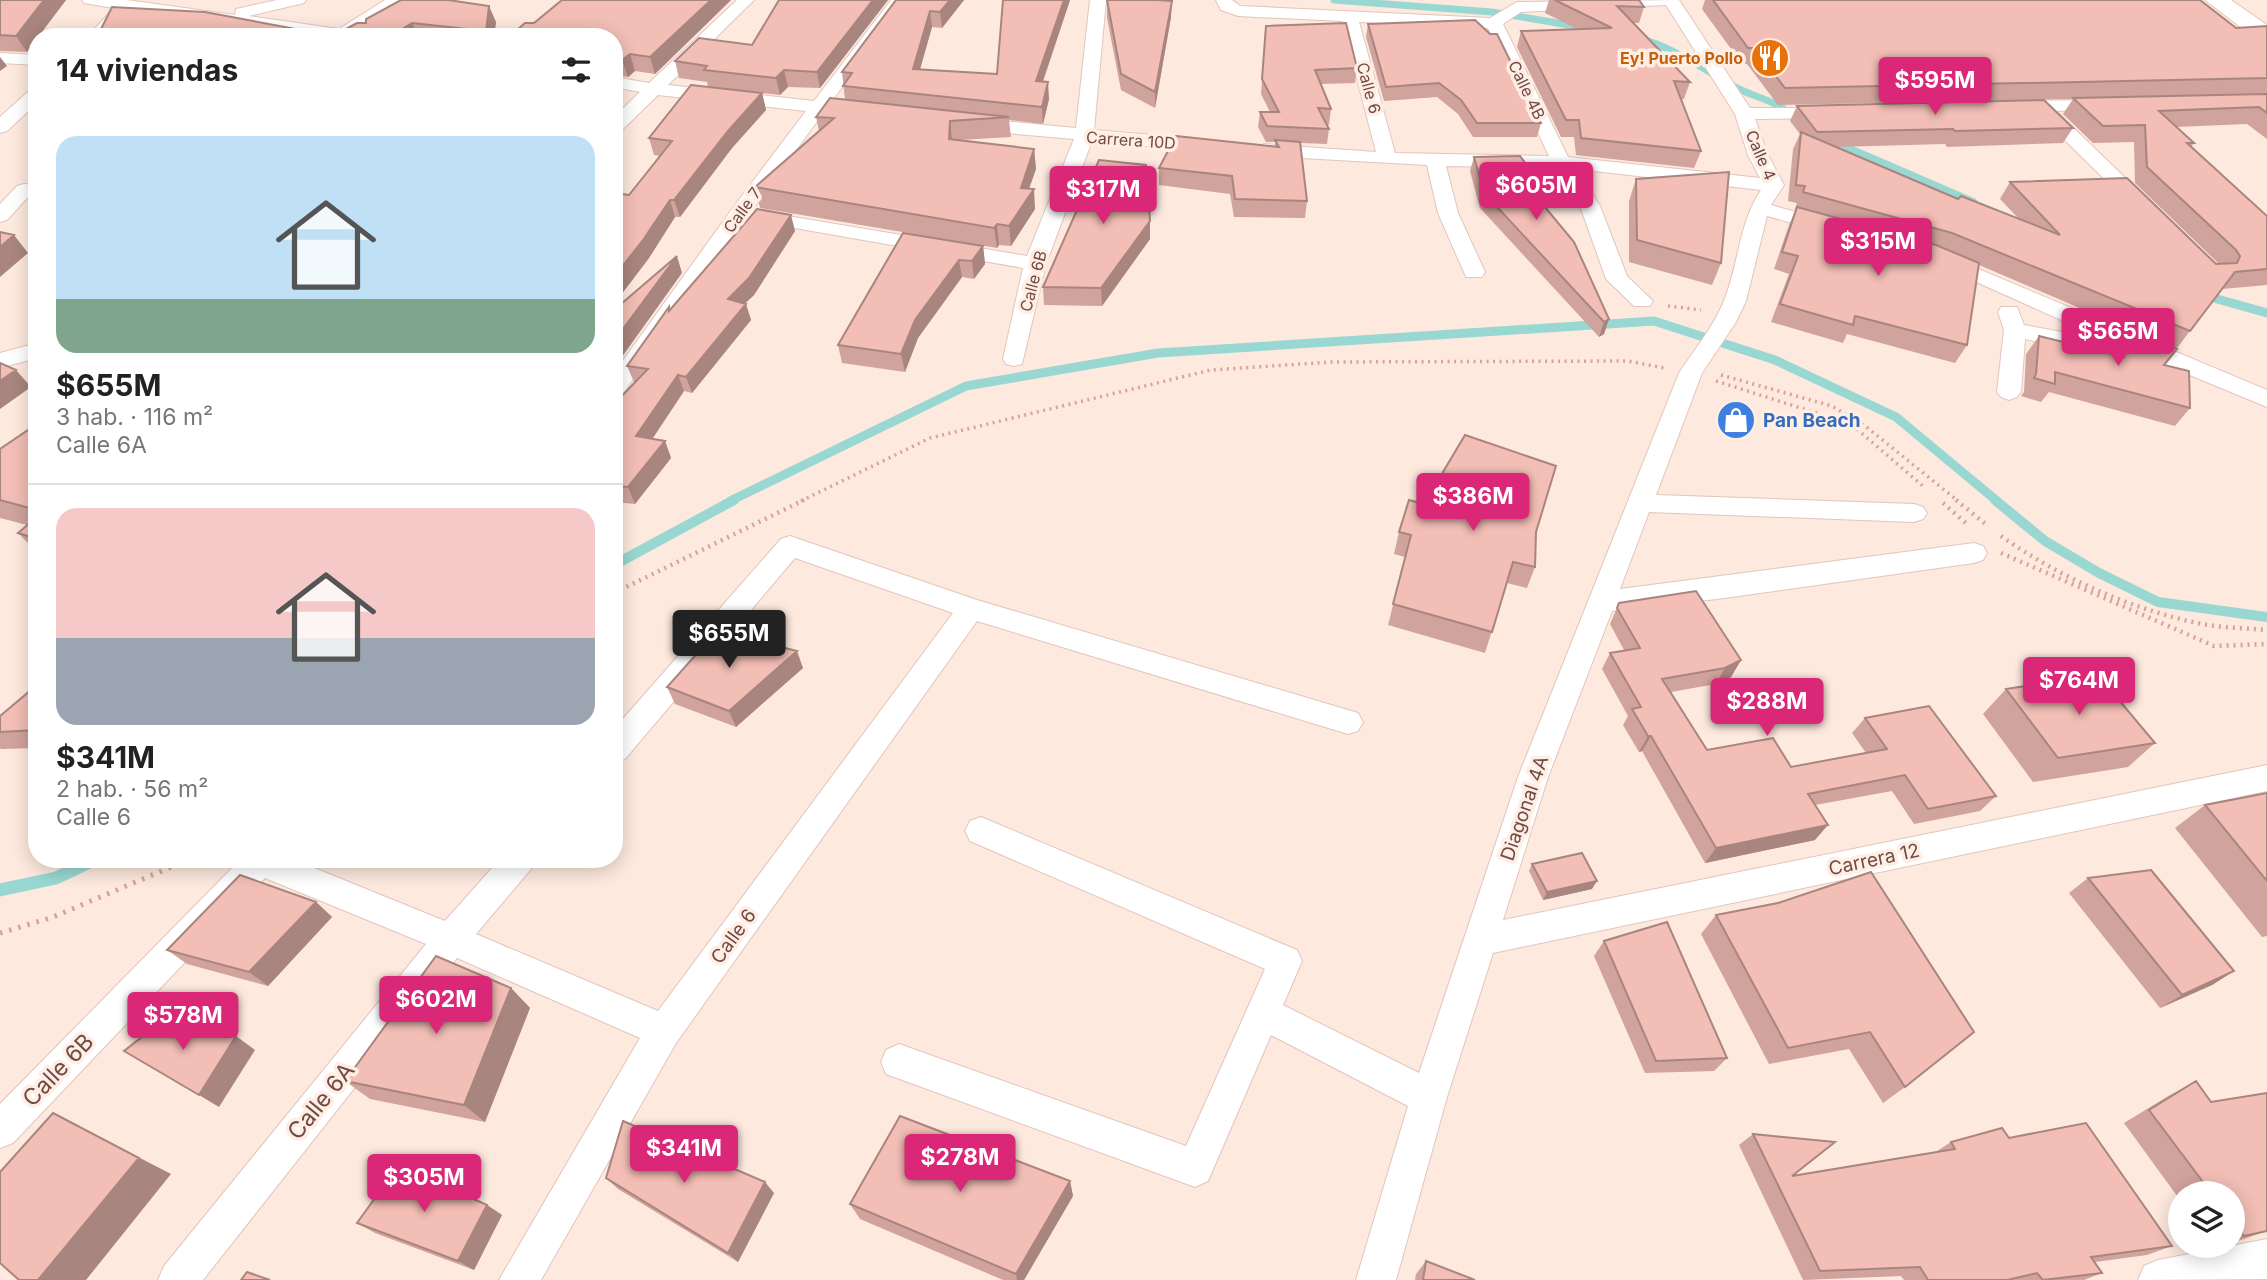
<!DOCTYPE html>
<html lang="es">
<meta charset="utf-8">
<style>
:root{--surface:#fff;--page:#f6f6f6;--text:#222;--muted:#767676;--line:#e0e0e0;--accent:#db2777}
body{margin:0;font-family:Inter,sans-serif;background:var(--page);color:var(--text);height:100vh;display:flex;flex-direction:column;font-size:26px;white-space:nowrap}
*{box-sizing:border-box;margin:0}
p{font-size:23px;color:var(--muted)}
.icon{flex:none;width:38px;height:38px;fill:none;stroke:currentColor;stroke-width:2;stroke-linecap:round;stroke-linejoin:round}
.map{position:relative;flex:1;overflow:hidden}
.details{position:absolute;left:28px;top:28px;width:595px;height:840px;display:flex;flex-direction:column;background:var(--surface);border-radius:28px;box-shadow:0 4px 18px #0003}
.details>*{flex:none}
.fabs{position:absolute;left:2168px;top:1181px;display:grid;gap:14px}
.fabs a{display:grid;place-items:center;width:77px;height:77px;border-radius:50%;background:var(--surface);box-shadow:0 4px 18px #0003;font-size:35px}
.price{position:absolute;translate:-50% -60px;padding:0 16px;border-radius:7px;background:var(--accent);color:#fff;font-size:23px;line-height:46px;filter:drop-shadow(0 2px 4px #0008)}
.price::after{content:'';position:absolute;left:50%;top:42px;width:21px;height:16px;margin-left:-10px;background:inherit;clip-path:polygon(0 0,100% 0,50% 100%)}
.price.on{background:#222;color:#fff}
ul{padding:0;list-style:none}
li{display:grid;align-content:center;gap:14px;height:371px;padding:0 28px}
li+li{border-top:2px solid var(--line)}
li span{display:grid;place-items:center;height:217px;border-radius:21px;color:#555}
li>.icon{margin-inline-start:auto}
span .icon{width:126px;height:126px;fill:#fffc;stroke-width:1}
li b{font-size:30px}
h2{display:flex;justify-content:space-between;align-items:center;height:84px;padding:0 28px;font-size:30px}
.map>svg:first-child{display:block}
</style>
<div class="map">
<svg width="2267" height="1280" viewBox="0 0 2267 1280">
<rect width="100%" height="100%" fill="#fde9de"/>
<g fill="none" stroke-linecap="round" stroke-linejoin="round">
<path stroke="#99d8d2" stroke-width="7" d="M1334,0L1492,12L1581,27
M1638,38C1676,48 1705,71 1739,89C1760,99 1779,101 1795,119
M1835,142L1974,202"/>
<path stroke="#99d8d2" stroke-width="9" d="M2203,295L2267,313
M730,501L966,386L1158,353L1654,321L1775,360L1896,417L1997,501"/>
<path stroke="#99d8d2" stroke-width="10" d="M1995,500L2045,541L2099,573L2158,602L2267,617
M614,565L734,500"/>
<path stroke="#99d8d2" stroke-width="13" d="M0,890L56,878L96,859"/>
<defs>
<path id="street" d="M82,0H127L235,15L236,9L277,0H306L304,3L249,16L339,29L385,0H404L358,31L370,33L372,37H325L131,10L105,37H87L114,8L84,3Z
M737,0H754L668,85L814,101L891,0H907L831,102L868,107L871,111L868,115L824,112L752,210L1027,256L1074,139L971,130L962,124L971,118L1076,128L1090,0H1106L1094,130L1210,140L1220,146L1210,152L1092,141L1046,264L1022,364L1014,366L1006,364L1003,359L1023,268L755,221L746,217L622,395L614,398V373L732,209L806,111L658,95L621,131L614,133V117L640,92L614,87V77L649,83Z
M1216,0H1232L1240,6L1490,18L1517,2L1679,0L1750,108H1836L1839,112L1836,116L1830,118L1755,119L1768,155L1784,185L1771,205L1835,223L1838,227L1835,231L1828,233L1767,216L1746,301L1736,322L1702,373L1656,495L1914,504L1923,507L1927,513L1923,519L1914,522L1649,512L1620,589L1974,543L1983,546L1987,553L1983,560L1974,563L1717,599L1612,611L1548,777L1503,920L2267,765V791L1493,953L1447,1097L1396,1280H1356L1408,1106L1271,1035L1208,1181L1195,1187L886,1074L881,1062L886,1050L899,1044L1186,1146L1265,969L970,841L965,831L970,821L981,817L1297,950L1302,961L1283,1005L1419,1073L1518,777L1679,373C1694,350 1712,329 1723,303C1739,266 1738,224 1761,190L1576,169L1600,206L1627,276L1653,301L1650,306H1634L1606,279L1580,206L1555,168L1446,166L1458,213L1485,272L1482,277H1466L1438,213L1427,165L1264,156L1254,150L1264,144L1376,152L1342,21L1238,16L1221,10ZM1666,5L1735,114L1748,155L1760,178L1568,157L1503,24L1521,12ZM1359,22L1488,28L1549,156L1395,153Z
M0,53L37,55V65L0,63Z
M37,88V103L7,131L0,133V117L31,89Z
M2107,100L2116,105L2113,109L2056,111L2148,200L2151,204L2148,208H2134L2035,111H2011L2002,106L2011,101Z
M24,184L37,185V197L29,196L7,220L0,222V204L17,186Z
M1945,255L2267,390V407L2134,352C2113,364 2050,344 2025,339L2021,392L2017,397L2009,400L2001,397L1997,392L2004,330L1998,312L2001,307H2017L2024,325L2106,340L1938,265L1934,261L1938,257Z
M37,343V358L0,368V353Z
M790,536L977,600L1348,710L1358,713L1363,722L1358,731L1348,734L977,621L676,1043L541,1280H499L640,1038L457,958L203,1280H158L164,1266L426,944L265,878L13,1143L0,1148V1104L241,859H292L445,921L500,859H536L531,869L476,934L658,1011L953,613L795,558L625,759L614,762V729L781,539Z
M2267,1239V1279L2138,1280L2144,1266L2158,1260Z"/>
<path id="secondary" d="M2205,0H2231L2267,25V43L2259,41Z"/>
</defs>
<use href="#street" stroke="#e2c5bd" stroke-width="2"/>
<use href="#secondary" stroke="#e7c4ba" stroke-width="2"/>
<path stroke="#d7a299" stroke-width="3.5" stroke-dasharray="2 4.5" stroke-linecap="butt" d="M1668,306L1701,310
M1721,375L1832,406L1864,425L1958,501
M1716,381L1851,424L1923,486
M801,501L930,438L1211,370L1332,362L1628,361L1664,368"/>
<path stroke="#d7a299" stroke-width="4.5" stroke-dasharray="2 5" stroke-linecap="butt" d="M1956,500L1988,526
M1943,503L1968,525
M2001,536C2059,577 2128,608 2197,623C2220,628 2244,628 2267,630
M2001,553L2214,646L2267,644
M614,593L804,500"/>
<path stroke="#d7a299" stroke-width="5" stroke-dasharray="2.5 7" stroke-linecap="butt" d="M0,933L53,917L190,859"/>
<use href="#street" fill="#fff" fill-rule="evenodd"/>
<use href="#secondary" fill="#fff" fill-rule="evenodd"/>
</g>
<path fill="#d0a39c" d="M0,0H66L38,37H37V39L27,52L0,51Z
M731,0L655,74L635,71L628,77L614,75V37L534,23Z
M779,0H888L820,88L788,87L780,95L708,87L707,82L679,78L675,61L752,45Z
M896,0H964L942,28L932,27L920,70L997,74L1070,0L1043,82L1049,99L1043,124L1009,120L1011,137L960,140L1034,149L1036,169L1029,188L1035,209L1011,246L999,245L997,248L760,208L755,187L819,131L816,117L845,100L842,72Z
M1107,0L1171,17L1155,108L1121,90L1107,18Z
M1549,0H1639L1644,7L1639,23H1633L1690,82L1684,99H1681L1701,151L1694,168L1576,155L1574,137H1561L1517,47L1521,31L1577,29L1545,13Z
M1705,0H2200L2236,28L2267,26V139L2247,124L2176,127L2194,143L2191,147L2267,216V285L2222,289L2164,365L2190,408L2175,426L2049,392L2041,402L2021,396L2024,392L2026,354L2039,336L2113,355L2124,340L2157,341L1979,265L1967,345L1955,363L1847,334L1843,343L1771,322L1789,274L1774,269L1789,225L1796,209H1795L1797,203L1788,201L1793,149L1800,134L1790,121L1797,106L2073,128L2063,143L1947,147L1945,144L1835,147L1958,199L2019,219L2000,199L2010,182L2216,264H2219L2135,183L2134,142L2093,143L2063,114L2073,99L1778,105L1747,64H1742L1702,9Z
M496,22L494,37H97L333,36L357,23Z
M1368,24L1490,34L1541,123L1537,137H1473L1458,114L1437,97L1384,101L1366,37Z
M1266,26L1357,68L1355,83L1321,84L1331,109L1329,125L1327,124L1329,129L1327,144L1301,143L1307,201L1305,218L1234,217L1230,194L1159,185V168L1275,147V142H1266L1258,127L1260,112H1270L1261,94Z
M762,93L766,110L732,148L680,217H675L649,258L614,304V193L629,195L660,156L654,155L649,138Z
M1474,157L1544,188L1541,202L1609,319L1604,334L1599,337L1480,208L1470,171Z
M1636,179L1721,263L1712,285L1629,262V201Z
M795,231L754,295L745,303L751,320L692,393L684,391L652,439L665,441L671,458L635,504L614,502V404L635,383L634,382L627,366L669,307L670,309Z
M903,233L983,246L985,264L974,279L962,277L918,338L905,372L842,363L838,345Z
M1150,239L1102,306L1044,305L1043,287Z
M37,424V552L18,533L27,525L0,518V449Z
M1424,504L1536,532L1535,567L1527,588L1507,583L1485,653L1388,625L1405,557L1394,554L1399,532Z
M1619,603L1741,660L1731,677L1716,684L1671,692L1707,750L1791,767L1866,753L1852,733L1865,718L1996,796L1980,811L1914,824L1892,791L1815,805V840L1705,863L1642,751L1639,752L1623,725L1628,716L1602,669L1610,653L1624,650L1610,624Z
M803,668L736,727L675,704L667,687Z
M37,685V748L1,749L0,748V716Z
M2006,689L2155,743L2128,767L2033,782L1983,714Z
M2267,793V936L2262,937L2175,828L2205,805Z
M1532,864L1592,889L1543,900L1529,871Z
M1871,872L1905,1087L1883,1103L1849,1049L1769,1064L1701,934L1716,915L1778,903Z
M2088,878L2234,971L2212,985L2160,1008L2069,893Z
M316,902L332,917L268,986L187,964L167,950Z
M1604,941L1727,1058L1714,1071L1645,1073L1594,956Z
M511,988L530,1008L485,1122L370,1099L345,1081Z
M2196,1081L2267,1231L2235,1242L2233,1243V1194H2180V1200L2124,1123L2170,1095Z
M1753,1134L1792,1176L1934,1153L1951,1142L2009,1138L2172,1246L2147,1255L2095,1262L2102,1273L2084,1280H1904L1901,1276L1803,1280L1739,1145Z
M606,1178L774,1193L738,1262L618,1189Z
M1070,1181L1073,1196L1024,1280H1003L860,1219L850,1204Z
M487,1205L502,1215L474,1270L375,1233L357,1223Z
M1426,1261L1475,1280H1415L1416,1274Z"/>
<path fill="#a9857f" d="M44,0H66L38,37H37V39L27,52L16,36Z
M711,0H731L655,74L650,57Z
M873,0H888L820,88L817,72Z
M950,0H964L942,28L940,12Z
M1064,0H1070L1037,98L1036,81Z
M1172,1L1171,17L1155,108V92Z
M489,6L496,22L494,37H488L486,31Z
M930,11L932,27L915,86L913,69Z
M412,23L418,37H389Z
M630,54L635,71L628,77L622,60Z
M0,57L7,66L0,71Z
M784,70L788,87L780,95L776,78Z
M1048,82L1049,99L1043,124L1042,107Z
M762,93L766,110L732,148L680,217L674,200L728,131Z
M950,121L952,141L949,139Z
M1034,149L1036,169L1024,203L1034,189L1035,209L1011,246L1009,226L1021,188Z
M670,200L675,217L649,258L614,304V277Z
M791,215L795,231L754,295L733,315L728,299Z
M1150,221V239L1102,306L1101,288Z
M997,224L999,245L997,248L994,228Z
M14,235L28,253L0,277V247Z
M983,246L985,264L974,279L972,261Z
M677,256L682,273L614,368V341Z
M959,260L962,277L918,338L905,372L901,354L915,320Z
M746,304L751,320L692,393L686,377Z
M1609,319L1604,334L1599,337L1604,322Z
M16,370L31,387L0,409V381Z
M678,375L684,391L643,453L636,436Z
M665,441L671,458L635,504L628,487Z
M797,651L803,668L736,727L729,711Z
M1741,660L1731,677L1716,684L1725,668Z
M1648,736H1651L1642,751L1639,752Z
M1828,825L1815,840L1705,863L1716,848Z
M1597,881L1592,889L1543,900L1547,892Z
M316,902L332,917L268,986L249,972Z
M2234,971L2212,985L2160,1008L2182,995Z
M511,988L530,1008L485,1122L464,1105Z
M236,1036L255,1050L219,1107L199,1095Z
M53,1113L171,1174L86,1280H38Z
M1070,1181L1073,1196L1024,1280H1017L1016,1274Z
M765,1182L774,1193L738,1262L728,1253Z
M487,1205L502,1215L474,1270L458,1261Z"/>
<path fill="#f2beb5" stroke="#a9857f" stroke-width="2" d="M0,0H44L16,36L0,35Z
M401,0H448L489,6L486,31L412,23L389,37H97L112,7L205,12L333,36L357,23H366V19Z
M562,0H711L650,57L630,54L622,60L614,59V37H509L525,23H534Z
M779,0H873L817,72L784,70L776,78L704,70L707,66L675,61L699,38L752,45Z
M896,0H950L940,12L930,11L913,69L997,74L1003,0H1064L1036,81L1048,82L1042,107L843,86L852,73L842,72Z
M1107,0H1158L1172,1L1155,92L1121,74Z
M1555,0H1639L1644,7L1617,6L1690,82L1674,81L1701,151L1581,138L1579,120H1566L1521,31L1612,28Z
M1713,0H2200L2236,28L2267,26V78L1785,88L1754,48H1748Z
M1475,20L1490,34H1497L1541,123H1477L1461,100L1439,83L1386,87L1368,24Z
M1346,23L1357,68L1315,70L1331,109L1318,108L1329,129L1267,126L1260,112H1279L1262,79L1266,26Z
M691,85L762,93L728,131L674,200H670L643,240L614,277V193L629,195L672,141L649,138Z
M2267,94V113L2259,107L2159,111L2194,143H2187L2267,216V269L2235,272L2190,331L1952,233L1803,192L1805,186L1796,185L1801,132L1958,199L1961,196L2060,235L2010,182L2127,178L2216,264L2237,263L2240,256L2236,250L2147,167L2145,125L2103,126L2073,98Z
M830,98L1009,117L950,121L949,139L1034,149L1021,188L1034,189L1009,226L997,224L994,228L755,187L834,118L816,117Z
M2044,100L2073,128L1955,131L1953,129L1817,132L1797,106Z
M1176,136L1279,147L1275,140L1300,142L1307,201L1235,199L1232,176L1159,168Z
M1520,156L1544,188L1530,189L1574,242L1609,319L1604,322L1484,193L1474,157Z
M1099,160L1146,165L1150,221L1101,288L1043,287Z
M1729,172L1721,263L1637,240L1636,179Z
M1797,207L1936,245L1979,263L1967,345L1855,316L1853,325L1780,304L1798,256L1782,252Z
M757,209L791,215L749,278L728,299L746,304L686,377L678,375L636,436L665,441L628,487L614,486V404L648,369L627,366L669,307V311Z
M0,232L14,235L0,247Z
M903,233L983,246L972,261L959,260L915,320L901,354L838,345Z
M677,256L614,341V310Z
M2039,336L2124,357V340L2148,337L2177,349L2164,365L2189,371L2190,408L2055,372V384L2034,378L2036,374Z
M0,363L16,370L0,381Z
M37,424V510L0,500V449Z
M1465,435L1556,466L1536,532L1535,567L1513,562L1492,632L1393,604L1411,535L1399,532L1409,500L1424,504Z
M37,517V539L18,533Z
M1696,591L1741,660L1725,668L1662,679L1707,750L1773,738L1791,767L1887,749L1865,718L1929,706L1996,796L1928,809L1905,775L1808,794L1828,825L1716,848L1651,736H1648L1632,709L1641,707L1610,653L1640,648L1617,608L1619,603Z
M717,631L797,651L729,711L667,687Z
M2098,675L2155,743L2058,758L2006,689Z
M37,685V730L0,732V716Z
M2267,793V881L2205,805Z
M1582,853L1597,881L1547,892L1532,864Z
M2151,870L2234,971L2182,995L2088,878Z
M1871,872L1974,1032L1905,1087L1870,1032L1788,1048L1716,915L1778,903Z
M240,875L316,902L249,972L167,950Z
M1667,922L1727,1058L1656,1061L1604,941Z
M436,956L511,988L464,1105L345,1081Z
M165,1019L236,1036L199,1095L124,1051Z
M2196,1081L2211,1102L2267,1093V1231L2244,1236L2233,1221V1194H2212L2149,1110Z
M53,1113L139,1158L38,1280H19L0,1263V1172Z
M900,1116L1070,1181L1016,1274L850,1204Z
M623,1121L765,1182L728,1253L606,1178Z
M2086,1123L2172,1246L2091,1257L2102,1273L2043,1280L2037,1273L2007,1280H1928L1920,1267L1820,1271L1753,1134L1835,1142L1792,1176L1955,1149L1951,1142L2002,1128L2009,1138Z
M399,1165L487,1205L458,1261L357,1223Z
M1426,1261L1475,1280H1423Z
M247,1272L270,1280H241Z"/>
<defs>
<symbol id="restaurant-disc" viewBox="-11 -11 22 22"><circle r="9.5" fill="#e8710a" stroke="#ffeee4"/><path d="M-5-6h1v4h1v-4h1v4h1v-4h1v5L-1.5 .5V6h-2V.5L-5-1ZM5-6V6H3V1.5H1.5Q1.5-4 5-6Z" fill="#fff"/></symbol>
<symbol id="shop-disc" viewBox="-11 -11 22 22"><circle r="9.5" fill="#3f7fe0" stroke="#ffeee4"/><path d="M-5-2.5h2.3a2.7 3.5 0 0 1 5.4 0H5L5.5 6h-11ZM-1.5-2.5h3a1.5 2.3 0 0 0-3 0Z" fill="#fff"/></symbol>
</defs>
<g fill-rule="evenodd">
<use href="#restaurant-disc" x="1748" y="36" width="44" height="44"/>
<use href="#shop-disc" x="1714" y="398" width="44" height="44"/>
</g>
<g text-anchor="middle" stroke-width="7" stroke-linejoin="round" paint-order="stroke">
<g font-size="16" font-weight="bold" fill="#c56008" stroke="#ffeee4" text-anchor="end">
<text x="1743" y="64">Ey! Puerto Pollo</text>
</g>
<g font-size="16" fill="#724b46" stroke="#ffeee4">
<text transform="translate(1369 88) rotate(75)" y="6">Calle 6</text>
<text transform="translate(1527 90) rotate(64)" y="6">Calle 4B</text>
<text transform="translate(1131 140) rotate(4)" y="6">Carrera 10D</text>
<text transform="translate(1761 155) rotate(67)" y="6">Calle 4</text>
<text transform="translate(742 210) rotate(-54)" y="6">Calle 7</text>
<text transform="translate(1033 281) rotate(-75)" y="6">Calle 6B</text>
</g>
<g font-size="19" font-weight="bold" fill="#366cbe" stroke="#ffeee4" text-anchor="start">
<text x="1763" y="427">Pan Beach</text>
</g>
<g font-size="19" fill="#724b46" stroke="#ffeee4">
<text transform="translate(1524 808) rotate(-71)" y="7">Diagonal 4A</text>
<text transform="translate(1874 859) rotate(-12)" y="7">Carrera 12</text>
<text transform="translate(733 936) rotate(-54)" y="7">Calle 6</text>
</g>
<g font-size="23" fill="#724b46" stroke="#ffeee4">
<text transform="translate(58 1070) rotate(-46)" y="8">Calle 6B</text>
<text transform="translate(321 1101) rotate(-51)" y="8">Calle 6A</text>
</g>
</g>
</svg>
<div class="fabs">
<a><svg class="icon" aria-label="layers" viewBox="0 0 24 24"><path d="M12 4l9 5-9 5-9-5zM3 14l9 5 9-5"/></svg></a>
</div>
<b class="price" style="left:1935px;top:117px">$595M</b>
<b class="price" style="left:1536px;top:222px">$605M</b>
<b class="price" style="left:1103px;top:226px">$317M</b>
<b class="price" style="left:1878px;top:278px">$315M</b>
<b class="price" style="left:2118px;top:368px">$565M</b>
<b class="price" style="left:1473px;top:533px">$386M</b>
<b class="price on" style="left:729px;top:670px">$655M</b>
<b class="price" style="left:2079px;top:717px">$764M</b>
<b class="price" style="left:1767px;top:738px">$288M</b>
<b class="price" style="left:436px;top:1036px">$602M</b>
<b class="price" style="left:183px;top:1052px">$578M</b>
<b class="price" style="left:684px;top:1185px">$341M</b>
<b class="price" style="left:960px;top:1194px">$278M</b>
<b class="price" style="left:424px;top:1214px">$305M</b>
<section class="details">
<h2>14 viviendas<svg class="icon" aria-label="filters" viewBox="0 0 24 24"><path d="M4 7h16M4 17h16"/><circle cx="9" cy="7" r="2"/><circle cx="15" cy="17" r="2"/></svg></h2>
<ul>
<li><span style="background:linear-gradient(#bfe0f5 75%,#7fa58c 0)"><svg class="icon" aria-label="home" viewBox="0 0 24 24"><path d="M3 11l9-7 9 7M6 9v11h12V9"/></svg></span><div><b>$655M</b><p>3 hab. · 116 m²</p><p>Calle 6A</p></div></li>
<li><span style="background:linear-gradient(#f6c9c9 60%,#9aa5b1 0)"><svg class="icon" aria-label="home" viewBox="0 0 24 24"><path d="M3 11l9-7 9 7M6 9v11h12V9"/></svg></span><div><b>$341M</b><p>2 hab. · 56 m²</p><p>Calle 6</p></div></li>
</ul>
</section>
</div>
